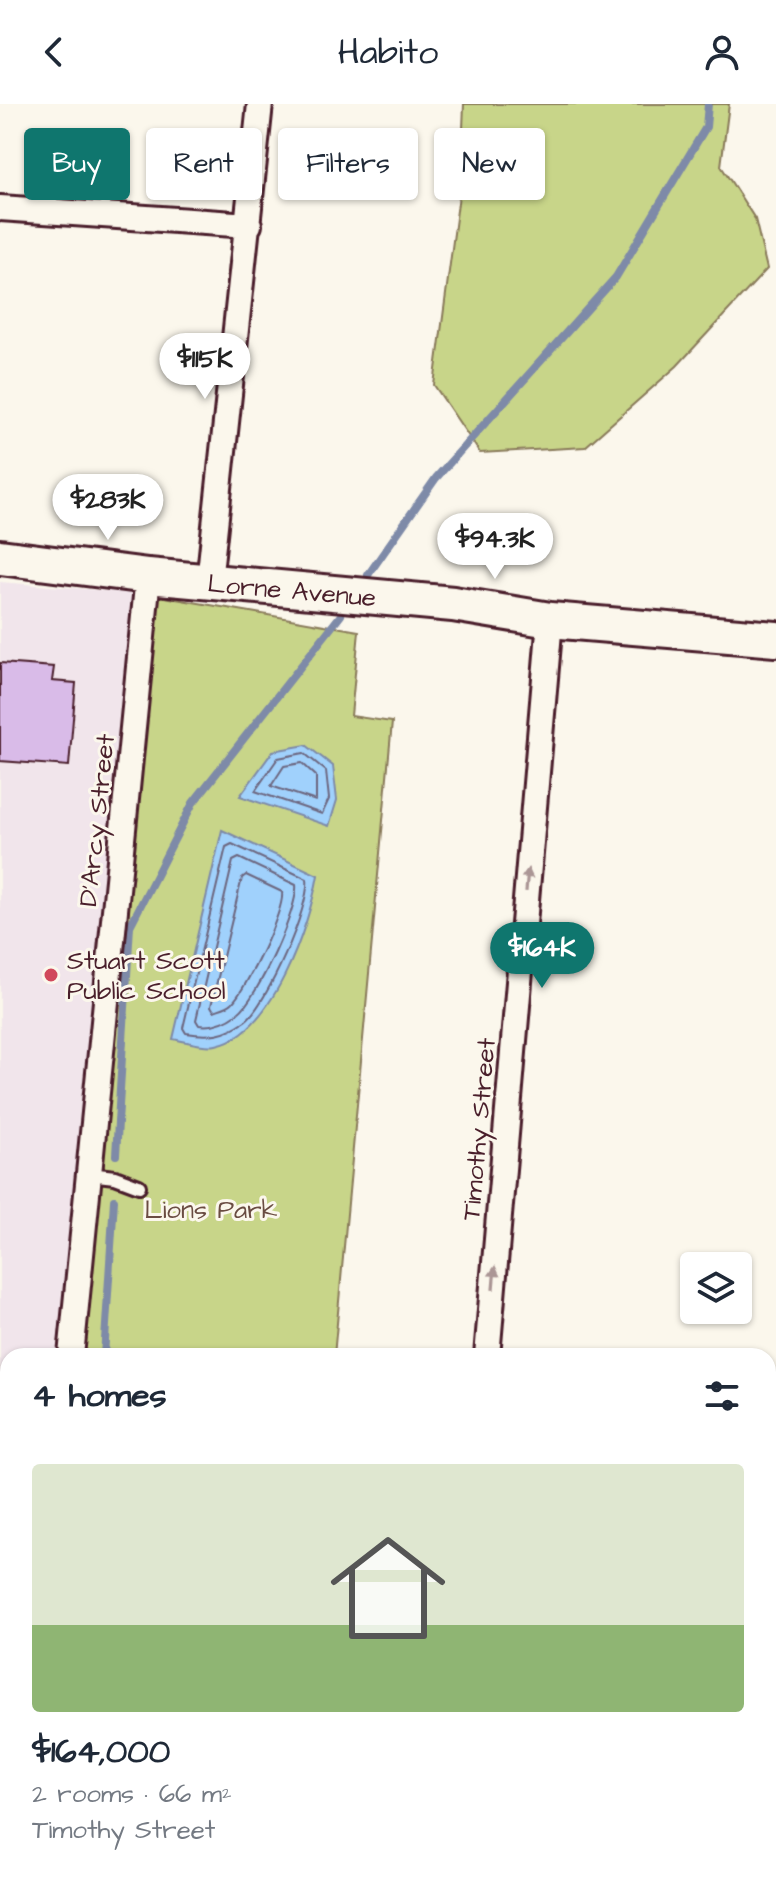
<!DOCTYPE html>
<meta charset="utf-8">
<style>
:root{--surface:#fff;--page:#f6f6f7;--text:#1f2937;--muted:#747a83;--accent:#0f766e}
body{margin:0;font-family:"Architects Daughter",sans-serif;background:var(--page);color:var(--text);height:100vh;display:flex;flex-direction:column;font-size:30px;white-space:nowrap}
*{box-sizing:border-box;margin:0}
p{font-size:26px;color:var(--muted)}
.icon{flex:none;width:44px;height:44px;fill:none;stroke:currentColor;stroke-width:2;stroke-linecap:round;stroke-linejoin:round}
.map{position:relative;flex:1;overflow:hidden}
.drawer{position:absolute;left:0px;top:1244px;width:776px;height:538px;display:flex;flex-direction:column;background:var(--surface);border-radius:24px 24px 0 0;box-shadow:0 2px 6px #0004}
.drawer>*{flex:none}
.top-card{position:absolute;left:24px;top:24px;width:728px;height:72px;display:flex;gap:16px}
.buttons{position:absolute;left:680px;top:1148px;display:grid;gap:16px}
.buttons a{display:grid;place-items:center;width:72px;height:72px;border-radius:8px;background:var(--surface);box-shadow:0 2px 6px #0004;font-size:40px}
.price{position:absolute;translate:-50% -68px;padding:0 18px;border-radius:28px;background:#fff;color:#222;font-size:26px;line-height:52px;filter:drop-shadow(0 2px 4px #0008)}
.price::after{content:'';position:absolute;left:50%;top:48px;width:24px;height:18px;margin-left:-12px;background:inherit;clip-path:polygon(0 0,100% 0,50% 100%)}
.price.current{background:var(--accent);color:#fff}
ul{padding:0;list-style:none}
li{display:grid;align-content:center;gap:16px;height:424px;padding:0 32px}
li span{display:grid;place-items:center;height:248px;border-radius:8px;color:#555}
li>.icon{margin-inline-start:auto}
span .icon{width:144px;height:144px;fill:#fffc;stroke-width:1}
li b{font-size:34px}
h2{display:flex;justify-content:space-between;align-items:center;height:96px;padding:0 32px;font-size:34px}
.tag{padding:0 28px;border-radius:8px;background:var(--surface);box-shadow:0 2px 6px #0004;font-size:28px;line-height:72px}
.tag.current{background:var(--accent);color:#fff}
header{display:flex;justify-content:space-between;align-items:center;height:104px;padding:0 32px;background:var(--surface);font-size:36px;font-weight:600}
.map>svg:first-child{display:block}
</style>
<header><svg class="icon" aria-label="back" viewBox="0 0 24 24"><path d="M15 5l-7 7 7 7"/></svg>Habito<svg class="icon" aria-label="person" viewBox="0 0 24 24"><circle cx="12" cy="8" r="4"/><path d="M4 21q1-7 8-7t8 7"/></svg></header>
<div class="map">
<svg width="776" height="1781" viewBox="0 0 776 1781">
<rect width="100%" height="100%" fill="#fbf7ec"/>
<filter id="ink" filterUnits="userSpaceOnUse"><feTurbulence type="fractalNoise" baseFrequency=".0125" numOctaves="2"/><feDisplacementMap in="SourceGraphic" scale="16" xChannelSelector="R" yChannelSelector="G"/><feConvolveMatrix kernelMatrix="1 2 1 2 8 2 1 2 1" color-interpolation-filters="sRGB"/></filter>
<g filter="url(#ink)">
<path fill="#f1e5eb" d="M0,478L147,490L57,1252H8V1279L0,1278Z"/>
<path fill="#c8d589" stroke="#897a5a" stroke-width="2" d="M464,0H729L721,62L755,115L767,165L677,262L585,343L480,349L434,281L461,76Z
M147,490L359,527L351,612L392,618L334,1252H57Z
M0,1278L8,1279V1774H212L211,1781H0Z"/>
<path fill="#a0d1fc" stroke="#7e8aa8" stroke-width="2" d="M306,641L333,662L337,696L329,722L240,692L273,647Z
M222,726L318,771C309,821 273,930 216,941C204,944 185,937 173,935Z"/>
<g fill="none" stroke-linecap="round" stroke-linejoin="round">
<path stroke="#6c667f" stroke-width="2" d="M304,649L326,667L329,695L322,710L255,687L278,654Z
M302,659L316,672V697L271,682L284,662Z
M232,740L307,775C311,801 266,902 245,917C225,931 210,933 186,929L183,924L226,743Z
M239,754L296,781C299,803 257,895 238,909C226,918 213,923 199,921L196,916L233,757Z
M246,771L282,788C285,805 246,886 232,899C228,903 219,905 214,907L211,902L242,774Z"/>
<path stroke="#7e8aa8" stroke-width="8" d="M368,471L436,374L616,173L706,23L708,0
M116,1051L130,822L193,699L341,511
M104,1252L114,1096"/>
</g>
<path fill="#d9bbe8" stroke="#4a1f2b" stroke-width="2" d="M0,559L54,563L52,577L76,579L69,662L0,657Z"/>
<g fill="none" stroke-linecap="round" stroke-linejoin="round">
<defs>
<path id="lane" d="M89,1070L115,1073L139,1082"/>
<path id="street" d="M0,104L249,121
M209,478L260,0
M71,1252L148,472
M487,1252L550,516
M768,1297H776
M768,1581L776,1458
M439,1781L440,1774
M747,1781L748,1774"/>
<path id="secondary" d="M0,453L148,472L453,500L550,516L776,535"/>
</defs>
<use href="#lane" stroke="#4a1f2b" stroke-width="18"/>
<use href="#street" stroke="#4a1f2b" stroke-width="30"/>
<use href="#secondary" stroke="#4a1f2b" stroke-width="40"/>
<path stroke="#4a1f2b" stroke-width="5" stroke-dasharray="2 6" stroke-linecap="butt" d="M18,1781V1774"/>
<use href="#lane" stroke="#fbf7ec" stroke-width="12"/>
<use href="#street" stroke="#fbf7ec" stroke-width="24"/>
<use href="#secondary" stroke="#fbf7ec" stroke-width="34"/>
</g>
<defs><path id="oneway-solid" d="M-6-.8H1V-3.2L6.5 0L1 3.2V.8H-6Z" transform="scale(2)"/></defs>
<g fill="#ab9695">
<use href="#oneway-solid" transform="translate(527 776) rotate(-85)"/>
<use href="#oneway-solid" transform="translate(494 1174) rotate(-85)"/>
</g>
</g>
<circle fill="#d1495b" stroke="#fbf7ec" stroke-width="3" cx="51" cy="871" r="8"/>
<g text-anchor="middle" stroke-width="6" stroke-linejoin="round" paint-order="stroke">
<g font-size="26" fill="#4a1f2b" stroke="#fbf7ec">
<text transform="translate(292 486) rotate(5)" y="9">Lorne Avenue</text>
<text transform="translate(96 716) rotate(-84)" y="9">D'Arcy Street</text>
<text transform="translate(478 1025) rotate(-85)" y="9">Timothy Street</text>
</g>
<g font-size="26" fill="#4a1f2b" stroke="#fbf7ec" text-anchor="start">
<text x="67" y="865">Stuart Scott<tspan x="67" dy="30">Public School</tspan></text>
</g>
<g font-size="26" fill="#6a4c42" stroke="#fbf7ec">
<text x="211" y="1114">Lions Park</text>
</g>
</g>
</svg>
<div class="buttons">
<a><svg class="icon" aria-label="layers" viewBox="0 0 24 24"><path d="M12 4l9 5-9 5-9-5zM3 14l9 5 9-5"/></svg></a>
</div>
<b class="price" style="left:205px;top:297px">$115K</b>
<b class="price" style="left:108px;top:438px">$283K</b>
<b class="price" style="left:495px;top:477px">$94.3K</b>
<b class="price current" style="left:542px;top:886px">$164K</b>
<div class="top-card">
<a class="tag current">Buy</a>
<a class="tag">Rent</a>
<a class="tag">Filters</a>
<a class="tag">New</a>
</div>
<section class="drawer">
<h2>4 homes<svg class="icon" aria-label="filters" viewBox="0 0 24 24"><path d="M4 7h16M4 17h16"/><circle cx="9" cy="7" r="2"/><circle cx="15" cy="17" r="2"/></svg></h2>
<ul>
<li><span style="background:linear-gradient(#dfe7d0 65%,#8fb573 0)"><svg class="icon" aria-label="home" viewBox="0 0 24 24"><path d="M3 11l9-7 9 7M6 9v11h12V9"/></svg></span><div><b>$164,000</b><p>2 rooms · 66 m²</p><p>Timothy Street</p></div></li>
</ul>
</section>
</div>
